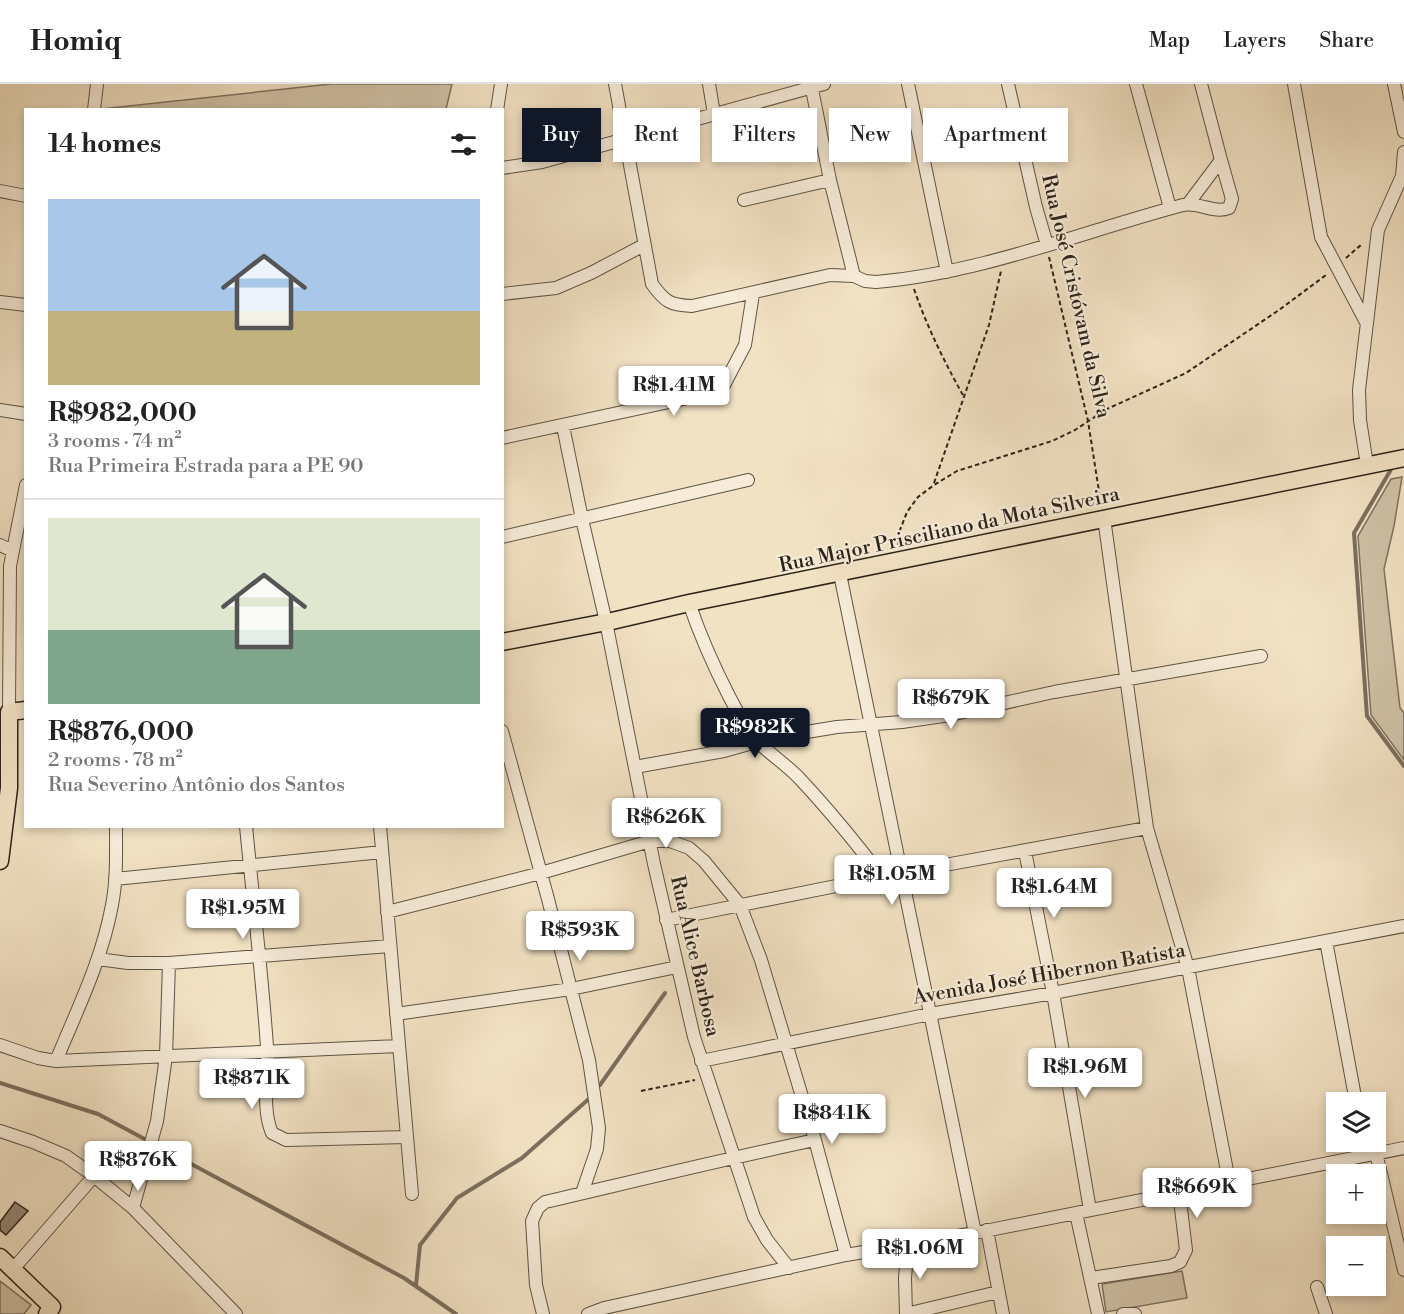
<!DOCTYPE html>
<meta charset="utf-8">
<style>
:root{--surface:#fff;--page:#f6f6f6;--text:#222;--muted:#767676;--line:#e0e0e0;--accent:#111827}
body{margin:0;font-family:"Libre Bodoni",serif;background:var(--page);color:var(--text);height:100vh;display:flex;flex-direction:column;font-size:22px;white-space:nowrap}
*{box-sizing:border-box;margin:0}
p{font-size:20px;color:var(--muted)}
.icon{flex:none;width:33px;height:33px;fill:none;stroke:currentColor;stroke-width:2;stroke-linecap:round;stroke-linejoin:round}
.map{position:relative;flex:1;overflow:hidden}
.drawer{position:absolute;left:24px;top:24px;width:480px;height:720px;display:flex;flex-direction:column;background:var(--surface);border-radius:0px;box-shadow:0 3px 9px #0003}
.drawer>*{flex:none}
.top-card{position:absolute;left:522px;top:24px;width:570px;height:54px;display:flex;gap:12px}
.controls{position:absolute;left:1326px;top:1008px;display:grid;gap:12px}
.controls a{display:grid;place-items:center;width:60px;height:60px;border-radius:0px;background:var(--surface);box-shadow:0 3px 9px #0003;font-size:30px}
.price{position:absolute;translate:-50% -51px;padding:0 14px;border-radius:6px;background:#fff;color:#222;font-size:20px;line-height:39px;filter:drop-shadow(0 2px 3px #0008)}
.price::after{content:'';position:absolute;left:50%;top:36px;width:18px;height:14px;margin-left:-9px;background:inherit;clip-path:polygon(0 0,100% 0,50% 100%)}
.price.selected{background:var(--accent);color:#fff}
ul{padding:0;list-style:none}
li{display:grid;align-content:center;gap:12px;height:318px;padding:0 24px}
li+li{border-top:2px solid var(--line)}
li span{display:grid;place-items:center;height:186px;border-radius:0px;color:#555}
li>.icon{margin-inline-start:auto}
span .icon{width:108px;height:108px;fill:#fffc;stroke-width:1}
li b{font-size:26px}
h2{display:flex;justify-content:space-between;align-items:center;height:72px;padding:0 24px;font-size:26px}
.tag{padding:0 21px;border-radius:0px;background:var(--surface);box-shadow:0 3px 9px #0003;font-size:21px;line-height:54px}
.tag.selected{background:var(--accent);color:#fff}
header{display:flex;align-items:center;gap:36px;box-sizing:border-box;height:84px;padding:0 30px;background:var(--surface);border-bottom:2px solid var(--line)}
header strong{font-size:28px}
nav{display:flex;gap:33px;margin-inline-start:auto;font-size:21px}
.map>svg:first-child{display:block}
</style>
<header>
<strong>Homiq</strong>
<nav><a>Map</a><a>Layers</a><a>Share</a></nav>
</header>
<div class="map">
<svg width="1404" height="1230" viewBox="0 0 1404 1230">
<rect width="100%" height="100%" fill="#f2e2c4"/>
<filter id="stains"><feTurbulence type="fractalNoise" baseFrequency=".00333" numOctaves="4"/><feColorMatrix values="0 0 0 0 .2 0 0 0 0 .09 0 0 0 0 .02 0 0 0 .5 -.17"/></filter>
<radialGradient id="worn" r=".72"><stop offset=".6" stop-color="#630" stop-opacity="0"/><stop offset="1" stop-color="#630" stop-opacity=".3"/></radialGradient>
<path fill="#d0c2a7" stroke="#7e7361" stroke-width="1.5" d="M331,0H452L446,25H101Z
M1402,393L1394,442L1384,485L1400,624L1404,629V676L1371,631L1358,452L1391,395Z
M1182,1187L1187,1214L1106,1228L1102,1200Z
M0,1197L31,1221L24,1230H0Z"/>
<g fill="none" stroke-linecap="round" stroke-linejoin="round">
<path stroke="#7b6f5e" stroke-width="4" d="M1393,382L1354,449L1367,632L1404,682
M0,999L98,1030L404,1194L456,1230
M600,1001L665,909
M416,1201L420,1161L457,1114L522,1074L591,1013"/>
</g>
<path fill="#938773" stroke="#2c241b" stroke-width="1.5" d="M15,1118L28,1127L6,1151L0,1146V1138Z"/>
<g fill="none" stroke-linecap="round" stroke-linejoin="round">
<defs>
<path id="minor" d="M615,0L652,200C665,218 670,221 692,222L830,191L854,192L865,197L876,198C982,189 1081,148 1183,121C1199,118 1214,130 1229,124L1232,115L1221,76
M709,0L714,30
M811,0L830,96L854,192
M908,0L947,188
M1008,0L1036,123L1047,161
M1136,0L1170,124
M1294,0L1321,153L1367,240
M1394,0L1404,48
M94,26L97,0
M497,26L501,0
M502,84L542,78L824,0
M0,107L26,112
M744,116L830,96
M1188,120L1221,76L1201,0
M502,210L556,204L591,189L644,161
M0,218L26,221
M0,326L26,330
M563,342L582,435L606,538L654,780L694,953L754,1133L767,1156L789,1184
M502,354L706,310L724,301L745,261L753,210
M1367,381L1360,336L1359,306L1378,146L1402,92L1404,68
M1104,434L1147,744L1188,884L1229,1097
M502,453L748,396
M0,461L13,467
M840,490L975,1149
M689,519C700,551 713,581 729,612C737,627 746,646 758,658C771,671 787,681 800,695C829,726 856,759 882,793
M9,628L10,482L26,401
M502,647L548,815L589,976L599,1044L597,1065L582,1109
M635,683L724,667L770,654L837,643L902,638L950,631L1054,608L1261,572
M246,742C253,816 262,889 267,963C269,991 261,1023 272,1049L286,1056L407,1053
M380,742L412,1110
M1025,767L1053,909L1090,1126
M115,795L382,768
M387,828L541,789L650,757H670L689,764L704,777L740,821L761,876L815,1056L846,1171
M666,836L901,789L1147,744
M1326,857L1356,1018
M98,875L128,879H169L390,862
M396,930L571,905L677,883
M0,961L38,974L56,977L399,962
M56,977C77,926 102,876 112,821C117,796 116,768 116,742
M701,977L930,930L1053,909L1404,842
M0,1047L33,1058L66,1072L94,1092L133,1124L236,1230
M1363,1058L1366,1071
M1376,1069L1404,1186
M133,1124L157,1037L166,972L169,879
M1076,1129L1098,1230
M987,1146L1003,1230
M908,1160L905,1194L906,1230L998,1208
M14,1184L94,1092
M1091,1194L1171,1182L1180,1178L1186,1166L1179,1108
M1317,1203L1326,1230
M543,1230L536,1201L532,1137L538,1124L545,1118C635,1097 725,1075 815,1056
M588,1230L604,1224L846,1171L975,1149L1404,1064
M1123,1230H1135"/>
<path id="major" d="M502,558L612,537L689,519L1404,374
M0,777L9,704V628L26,626
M0,1173L52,1223L47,1230"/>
</defs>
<use href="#minor" stroke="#5e5445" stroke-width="14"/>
<use href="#major" stroke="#2c241b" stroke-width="19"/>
<path stroke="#2c241b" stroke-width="2" stroke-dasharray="4.5 3" stroke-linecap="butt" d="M1049,173L1088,337L1101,420
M1346,174L1362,160
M914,205C927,243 945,279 964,313
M934,399L989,241L1001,187
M898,462V451L907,428L918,413L934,401L957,387L1052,357L1075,346L1107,325L1186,289L1279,226L1326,191
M641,1007L695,996"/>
<use href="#minor" stroke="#f7ecd9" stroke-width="12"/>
<use href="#major" stroke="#f2e2c4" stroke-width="16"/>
</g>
<g text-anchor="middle" stroke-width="4.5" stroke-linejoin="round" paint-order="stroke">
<g font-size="20" fill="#2c241b" stroke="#f7ecd9">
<text transform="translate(1077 212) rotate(77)" y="7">Rua José Cristóvam da Silva</text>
<text transform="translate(949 445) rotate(-12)" y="7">Rua Major Prisciliano da Mota Silveira</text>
<text transform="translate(696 872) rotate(77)" y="7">Rua Alice Barbosa</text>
<text transform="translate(1049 889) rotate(-10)" y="7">Avenida José Hibernon Batista</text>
</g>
</g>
<rect width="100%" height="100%" filter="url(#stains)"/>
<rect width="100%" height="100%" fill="url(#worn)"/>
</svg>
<div class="controls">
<a><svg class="icon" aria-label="layers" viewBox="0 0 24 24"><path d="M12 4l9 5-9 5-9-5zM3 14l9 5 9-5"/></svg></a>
<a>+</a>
<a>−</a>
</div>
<b class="price" style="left:674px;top:333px">R$1.41M</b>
<b class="price" style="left:951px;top:646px">R$679K</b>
<b class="price selected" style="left:755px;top:675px">R$982K</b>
<b class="price" style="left:666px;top:765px">R$626K</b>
<b class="price" style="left:892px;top:822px">R$1.05M</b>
<b class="price" style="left:1054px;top:835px">R$1.64M</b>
<b class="price" style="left:243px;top:856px">R$1.95M</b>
<b class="price" style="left:580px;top:878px">R$593K</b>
<b class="price" style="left:1085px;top:1015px">R$1.96M</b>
<b class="price" style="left:252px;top:1026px">R$871K</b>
<b class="price" style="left:832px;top:1061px">R$841K</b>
<b class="price" style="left:138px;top:1108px">R$876K</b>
<b class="price" style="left:1197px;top:1135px">R$669K</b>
<b class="price" style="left:920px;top:1196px">R$1.06M</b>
<div class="top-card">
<a class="tag selected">Buy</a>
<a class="tag">Rent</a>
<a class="tag">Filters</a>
<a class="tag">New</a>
<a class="tag">Apartment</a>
</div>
<section class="drawer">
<h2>14 homes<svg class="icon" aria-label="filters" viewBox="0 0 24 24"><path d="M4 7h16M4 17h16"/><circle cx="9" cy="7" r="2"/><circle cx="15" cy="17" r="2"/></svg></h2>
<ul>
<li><span style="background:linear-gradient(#a9c7e8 60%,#c2b280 0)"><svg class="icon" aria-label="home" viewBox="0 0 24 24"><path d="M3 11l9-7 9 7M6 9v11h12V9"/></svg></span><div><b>R$982,000</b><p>3 rooms · 74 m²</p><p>Rua Primeira Estrada para a PE 90</p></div></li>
<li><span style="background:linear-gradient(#dfe7d0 60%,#7fa58c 0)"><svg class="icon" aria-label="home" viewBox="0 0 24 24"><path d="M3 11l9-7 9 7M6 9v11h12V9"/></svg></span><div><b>R$876,000</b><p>2 rooms · 78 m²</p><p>Rua Severino Antônio dos Santos</p></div></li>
</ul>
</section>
</div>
